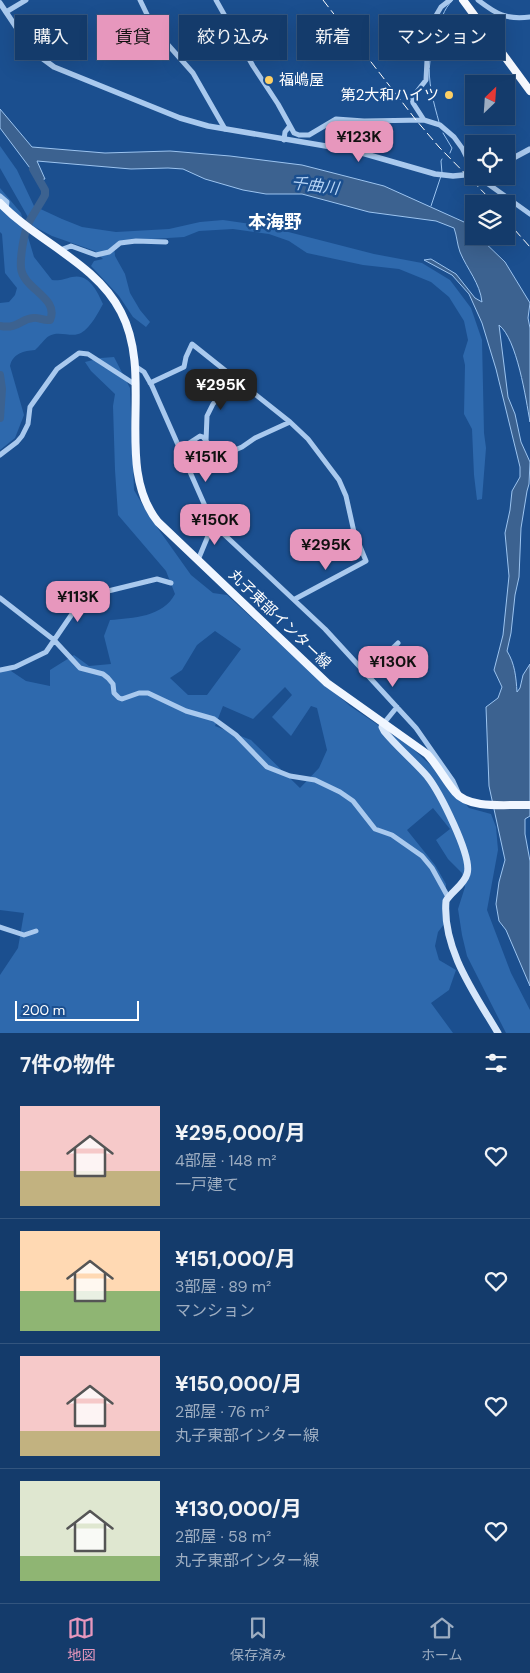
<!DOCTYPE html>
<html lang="ja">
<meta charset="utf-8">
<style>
:root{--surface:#143b6b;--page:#1d4271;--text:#f1f3f6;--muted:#9dadc1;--line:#33557e;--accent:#e797bd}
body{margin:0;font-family:"DM Sans","Noto Sans JP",sans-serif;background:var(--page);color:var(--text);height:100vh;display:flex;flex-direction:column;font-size:19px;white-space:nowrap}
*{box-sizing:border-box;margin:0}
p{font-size:16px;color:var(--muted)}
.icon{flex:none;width:28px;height:28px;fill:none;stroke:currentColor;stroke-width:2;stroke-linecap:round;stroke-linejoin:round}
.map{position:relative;height:1033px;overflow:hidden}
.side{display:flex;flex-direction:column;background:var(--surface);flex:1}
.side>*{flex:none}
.hud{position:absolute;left:15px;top:15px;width:500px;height:45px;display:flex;gap:10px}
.needle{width:32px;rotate:25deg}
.buttons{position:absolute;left:465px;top:75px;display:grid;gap:10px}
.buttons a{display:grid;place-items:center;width:50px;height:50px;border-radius:0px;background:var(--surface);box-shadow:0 5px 20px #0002,0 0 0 1px var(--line);font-size:25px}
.scale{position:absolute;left:15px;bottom:12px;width:124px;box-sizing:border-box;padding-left:5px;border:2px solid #fff;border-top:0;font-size:14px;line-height:18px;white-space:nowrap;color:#fff;-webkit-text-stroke:4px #1b4f8f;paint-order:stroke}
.price{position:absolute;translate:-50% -42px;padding:0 11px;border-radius:10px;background:var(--accent);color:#111;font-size:16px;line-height:32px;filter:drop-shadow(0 1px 2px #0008)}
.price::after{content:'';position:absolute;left:50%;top:30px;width:15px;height:11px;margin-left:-8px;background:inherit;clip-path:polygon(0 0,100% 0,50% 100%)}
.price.current{background:#222;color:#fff}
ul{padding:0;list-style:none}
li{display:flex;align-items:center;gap:15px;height:125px;padding:0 20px}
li+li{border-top:1px solid var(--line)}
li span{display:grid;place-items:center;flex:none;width:140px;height:100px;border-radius:0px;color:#555}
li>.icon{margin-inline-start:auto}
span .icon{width:60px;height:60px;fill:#fffc;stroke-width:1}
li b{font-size:21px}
h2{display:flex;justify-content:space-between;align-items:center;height:60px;padding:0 20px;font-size:21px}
.chip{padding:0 18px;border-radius:0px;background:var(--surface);box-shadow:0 5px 20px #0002,0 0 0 1px var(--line);font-size:18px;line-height:45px}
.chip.current{background:var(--accent);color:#111}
.menu{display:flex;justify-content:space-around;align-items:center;height:70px;border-top:1px solid var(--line);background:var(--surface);font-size:14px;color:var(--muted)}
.menu a{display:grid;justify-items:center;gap:2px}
.menu .current{color:var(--accent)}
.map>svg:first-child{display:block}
</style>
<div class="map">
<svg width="530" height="1033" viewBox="0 0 530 1033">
<rect width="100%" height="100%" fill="#1b4f8f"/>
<path fill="#2e69ad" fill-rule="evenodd" d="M0,146L17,170L34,206L62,219L82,227L116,232L169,229L200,222L223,220L265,226L374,254L422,263L450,280L471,308L482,340L484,433L486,448L482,499L477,500L474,475L472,429L464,414L465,365L463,356L468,340L464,321L449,297L431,282L399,269L363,265L307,253L289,241L269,234L233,229L199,231L184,237L120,241L114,245L115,256L125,274L130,293L140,310L150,322L146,327L133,317L119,296L91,266L94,261L103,259L95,251L52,236L33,226L0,168Z
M0,188L21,213L34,257L52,280C60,281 64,279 72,277C89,273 97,291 103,304C98,313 91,327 81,333C72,338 59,330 49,336C44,339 40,346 35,350C24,351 13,353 10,366L24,415L15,438L0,450V303L9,302L15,295L17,288L5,273L2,234L0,232Z
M114,357L130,388L134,490L149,516L191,575L213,593L227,595L305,667L350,706L412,748L440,774L469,808L491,814L496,827L498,850L487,910L511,973L530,1010V1033H506L467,956L462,935L458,909L465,887L462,873L448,859L436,840L450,829L433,808L407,830L435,865L446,884L445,923L438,932L435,946L439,960L456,970L449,990L431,1003L453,1033H0V975L18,948L24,913L0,910V671H11L26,681L50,686V670L74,655L89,666L111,664L104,636L110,620C133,618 163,617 175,594L166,571L118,515L115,470L113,406L115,394L91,371L85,362L101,358ZM215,631L241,649L207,695H188L170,678L182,670L197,645ZM285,687L292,695L272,717L291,736L311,706L317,708L327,750L319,768L300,788L251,740L215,726L223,706L253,719Z"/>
<path fill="#3c6290" stroke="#9cc4f0" d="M0,109L32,147L105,153L170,151L230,156L302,165L384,186L464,222L474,232V236H478L505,262L530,303L528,318L530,328V422C526,399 517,339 499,325L508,397L515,414L521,442L530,462L529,484L527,491L521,528L519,577L515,595L511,633L507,651C515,664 516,677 517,692L520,688L523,675L530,664V816L525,819V834L530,861V986L506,930L499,921L496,904L499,882L505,860L489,786L486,707L498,698L502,687L494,670L503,635L509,576L505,533L510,510L512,491L520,477V467L496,369L482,323L469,294L452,275L424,260L431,259L456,274L475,298L482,302C480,283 467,269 460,252C457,244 457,236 454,228L436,221L369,212L302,194H266L243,190L205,179L183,169L168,168L131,169L37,161L45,179L39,180L0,128Z"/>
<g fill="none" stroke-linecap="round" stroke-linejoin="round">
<path stroke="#9cc4f0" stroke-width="1" d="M439,122C434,104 427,80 430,61C432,52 437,44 438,35C440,22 443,9 453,0
M443,133L452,148L450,153
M442,173L441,161L442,159
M431,206L441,176"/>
<path stroke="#3c6290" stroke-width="8" d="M0,326C19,329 20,319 33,318C39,317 43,321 50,320C60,298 23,289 21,268C20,257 24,232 29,222C34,213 40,204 45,195V190L33,169
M0,375L2,389L0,418"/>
<path stroke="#a9c9ee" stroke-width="5" d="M140,0L154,29L193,73L225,129
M216,0L253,66L278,104L294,133L299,135H309L336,119L364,121L424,120L440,125L454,137L462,148L474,172
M478,0C496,14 506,20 530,17
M6,12L26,0
M424,120L413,103L412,98L426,80L428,40L431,24L441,7L450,0
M284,140L285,132L289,127
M477,176L530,214
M0,196L7,202L6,209
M60,250L71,246L96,255L109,252L120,243L136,241L166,242
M135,366L144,372L152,386L213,524L325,629L416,728L453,781L458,792
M150,383L184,367L186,357L192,344L290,422
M206,441L207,416L213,404L234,379
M180,449L200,436L203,437L218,456H221L242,447L255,438L290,422L308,439L339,480L346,496L354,532L366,561L295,599
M0,455L17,442L22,436L28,424L30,407L57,369L79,353L88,354L136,385
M198,560L213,524
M0,598L54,640L80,668L103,674L108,678L113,684L114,693L119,698L122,699L139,693H148L186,711L214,719L236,735L267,767L290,776L315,780L340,792L353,801L375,829L392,835L422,856L432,868L448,897
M0,670L15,667L46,652L72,614L100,593L157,579L171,583
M366,674L398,643
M384,723L397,707
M0,927L24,935L36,931"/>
<path stroke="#a9c9ee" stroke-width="5.5" d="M0,3L26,42L35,53L54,67L180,118L208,126L355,151L435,174L453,176L474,174
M506,162L530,149"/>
<path stroke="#d6e6fa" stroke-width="7" d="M384,723L382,727L384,731C397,747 413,760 427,776C439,791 473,857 467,874C464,885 451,892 446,901C442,949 475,994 498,1033"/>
<path stroke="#f0f6ff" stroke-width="8" d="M0,203C37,242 96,263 121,312C155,377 113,466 158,522L327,683L427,754C438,766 445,780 455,792C469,810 509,804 530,805"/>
<path stroke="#f8faff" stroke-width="8" d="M463,0L530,91"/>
<path stroke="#fff" stroke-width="1" stroke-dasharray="9 4" stroke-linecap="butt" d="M323,0L416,120L439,147L495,204
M506,220L530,247"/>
</g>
<g fill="#ffd166" stroke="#1b4f8f" stroke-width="2">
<circle cx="269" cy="80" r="5"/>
<circle cx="449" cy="95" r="5"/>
</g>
<g text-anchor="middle" stroke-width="5" stroke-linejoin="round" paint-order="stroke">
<g font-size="15" fill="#fff" stroke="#1b4f8f" text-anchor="start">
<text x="279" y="85">福嶋屋</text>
<text x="439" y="100" text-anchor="end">第2大和ハイツ</text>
</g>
<g font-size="15" fill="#fff" stroke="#1b4f8f">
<text transform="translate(280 619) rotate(44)" y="5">丸子東部インター線</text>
</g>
<g font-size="16" font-style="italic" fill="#b5d3f5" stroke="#1b4f8f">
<text transform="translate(315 185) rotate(7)" y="6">千曲川</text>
</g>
<g font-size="18" font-weight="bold" fill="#fff" stroke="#1b4f8f">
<text x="275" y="228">本海野</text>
</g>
</g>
</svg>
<div class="buttons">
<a><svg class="needle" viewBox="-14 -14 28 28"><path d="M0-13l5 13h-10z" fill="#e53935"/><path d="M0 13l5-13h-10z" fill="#9dadc1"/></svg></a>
<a><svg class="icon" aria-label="locate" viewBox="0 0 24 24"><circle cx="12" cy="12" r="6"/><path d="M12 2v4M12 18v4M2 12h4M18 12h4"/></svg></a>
<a><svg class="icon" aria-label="layers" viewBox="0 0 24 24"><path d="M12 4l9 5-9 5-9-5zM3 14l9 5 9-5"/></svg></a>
</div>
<div class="scale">200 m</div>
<b class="price" style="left:359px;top:163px">¥123K</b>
<b class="price current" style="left:221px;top:411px">¥295K</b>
<b class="price" style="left:206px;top:483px">¥151K</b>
<b class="price" style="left:215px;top:546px">¥150K</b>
<b class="price" style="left:326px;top:571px">¥295K</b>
<b class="price" style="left:78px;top:623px">¥113K</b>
<b class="price" style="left:393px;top:688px">¥130K</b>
<div class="hud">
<a class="chip">購入</a>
<a class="chip current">賃貸</a>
<a class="chip">絞り込み</a>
<a class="chip">新着</a>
<a class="chip">マンション</a>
</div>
</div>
<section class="side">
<h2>7件の物件<svg class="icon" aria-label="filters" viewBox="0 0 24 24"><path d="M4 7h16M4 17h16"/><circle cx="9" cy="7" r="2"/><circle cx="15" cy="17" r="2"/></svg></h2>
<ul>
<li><span style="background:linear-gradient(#f6c9c9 65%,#c2b280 0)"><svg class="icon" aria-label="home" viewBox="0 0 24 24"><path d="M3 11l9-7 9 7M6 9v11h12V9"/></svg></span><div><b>¥295,000/月</b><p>4部屋 · 148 m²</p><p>一戸建て</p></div><svg class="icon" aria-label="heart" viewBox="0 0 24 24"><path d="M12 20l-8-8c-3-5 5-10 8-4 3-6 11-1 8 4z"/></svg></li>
<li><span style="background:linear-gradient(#ffd9b3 60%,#8fb573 0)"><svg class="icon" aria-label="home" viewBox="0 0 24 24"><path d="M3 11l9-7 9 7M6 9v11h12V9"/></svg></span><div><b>¥151,000/月</b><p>3部屋 · 89 m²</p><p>マンション</p></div><svg class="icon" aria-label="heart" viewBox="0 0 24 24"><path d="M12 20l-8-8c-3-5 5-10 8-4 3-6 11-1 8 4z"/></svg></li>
<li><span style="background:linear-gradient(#f6c9c9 75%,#c2b280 0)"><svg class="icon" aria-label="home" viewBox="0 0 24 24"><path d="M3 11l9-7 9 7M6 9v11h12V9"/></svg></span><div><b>¥150,000/月</b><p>2部屋 · 76 m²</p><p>丸子東部インター線</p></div><svg class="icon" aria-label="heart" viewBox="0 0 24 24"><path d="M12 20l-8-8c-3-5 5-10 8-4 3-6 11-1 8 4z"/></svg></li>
<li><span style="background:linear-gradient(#dfe7d0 75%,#8fb573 0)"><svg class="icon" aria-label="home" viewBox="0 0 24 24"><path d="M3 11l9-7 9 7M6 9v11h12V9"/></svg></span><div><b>¥130,000/月</b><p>2部屋 · 58 m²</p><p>丸子東部インター線</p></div><svg class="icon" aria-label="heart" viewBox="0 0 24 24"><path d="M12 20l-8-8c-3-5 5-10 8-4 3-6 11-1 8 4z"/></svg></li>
</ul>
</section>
<nav class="menu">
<a class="current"><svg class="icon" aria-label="map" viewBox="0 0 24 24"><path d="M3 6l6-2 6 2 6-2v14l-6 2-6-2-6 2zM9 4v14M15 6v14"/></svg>地図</a>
<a><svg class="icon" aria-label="saved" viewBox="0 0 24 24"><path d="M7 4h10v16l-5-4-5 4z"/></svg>保存済み</a>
<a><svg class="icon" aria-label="home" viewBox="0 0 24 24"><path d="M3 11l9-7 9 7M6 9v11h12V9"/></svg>ホーム</a>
</nav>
